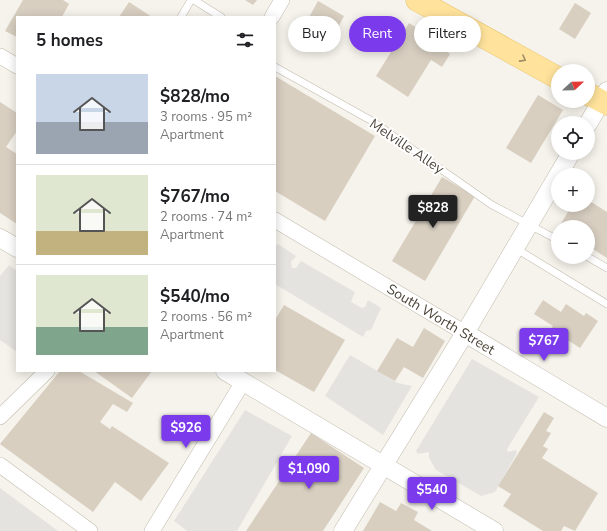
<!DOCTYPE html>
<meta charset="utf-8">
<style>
:root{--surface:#fff;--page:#f6f6f6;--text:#202124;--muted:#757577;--line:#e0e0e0;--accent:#7c3aed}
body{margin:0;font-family:"Nunito Sans",sans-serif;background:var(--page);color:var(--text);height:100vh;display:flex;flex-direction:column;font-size:15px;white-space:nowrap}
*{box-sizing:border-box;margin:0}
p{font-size:13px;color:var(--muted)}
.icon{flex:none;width:22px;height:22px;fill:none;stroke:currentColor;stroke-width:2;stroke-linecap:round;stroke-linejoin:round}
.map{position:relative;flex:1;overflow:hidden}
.sheet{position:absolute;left:16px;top:16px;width:260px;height:356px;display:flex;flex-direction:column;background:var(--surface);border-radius:0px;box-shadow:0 2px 10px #0003}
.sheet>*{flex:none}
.hud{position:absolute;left:288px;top:16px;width:259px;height:36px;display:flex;gap:8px}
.needle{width:26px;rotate:68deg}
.fabs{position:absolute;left:551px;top:64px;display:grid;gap:8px}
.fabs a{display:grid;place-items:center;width:44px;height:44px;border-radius:50%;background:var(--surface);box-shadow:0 2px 10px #0003;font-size:20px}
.price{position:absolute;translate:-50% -34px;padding:0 9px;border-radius:4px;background:var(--accent);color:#fff;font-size:13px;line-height:26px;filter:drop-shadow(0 1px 2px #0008)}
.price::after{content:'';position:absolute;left:50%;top:24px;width:12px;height:9px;margin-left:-6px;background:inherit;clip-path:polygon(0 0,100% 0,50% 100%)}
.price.active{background:#222;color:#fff}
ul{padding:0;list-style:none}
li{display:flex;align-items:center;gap:12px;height:100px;padding:0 20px}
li+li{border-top:1px solid var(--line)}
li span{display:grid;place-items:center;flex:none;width:112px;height:80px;border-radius:0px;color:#555}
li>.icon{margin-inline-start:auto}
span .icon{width:48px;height:48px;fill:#fffc;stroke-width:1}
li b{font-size:17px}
h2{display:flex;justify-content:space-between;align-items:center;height:48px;padding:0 20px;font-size:17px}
.tag{padding:0 14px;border-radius:18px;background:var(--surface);box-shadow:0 2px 10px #0003;font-size:14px;line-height:36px}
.tag.active{background:var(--accent);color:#fff}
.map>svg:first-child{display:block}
</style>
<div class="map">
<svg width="607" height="531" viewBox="0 0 607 531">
<rect width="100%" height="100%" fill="#f6f3ec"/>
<path fill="#e5e3e0" d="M278,244L296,256L291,262L292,268H296L301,261L355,292L351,302L362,308L365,307L368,300L381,308L371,330L366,331L363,337L275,284V248Z
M9,265L17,271V352L0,340V276Z
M350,355L398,383L412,386L383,435L325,396Z
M472,359L539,397L507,449L508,452L516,450L517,453L495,492L481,496L436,470L429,458V452L418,454L416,451Z
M245,410L292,436L237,531H187L174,521Z
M0,488L58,531H0Z"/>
<path fill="#d8cfc1" d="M23,0H63L69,4L62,17H17V37L5,31Z
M245,0H257L253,5Z
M318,1L344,16L329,45L302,30Z
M129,2L152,17H119Z
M575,3L591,13L575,39L559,29Z
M409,23L417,28L420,23L434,32L432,35L445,43L442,48L450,54L442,67L431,60L408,97L376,76Z
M275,76L375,136L325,221L275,191Z
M538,95L563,110L531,163L506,148Z
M0,102L17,113V131L6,147L17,154V224L0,213Z
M442,177L475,196L425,281L392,261Z
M588,200L607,212V258L588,246V227H559L572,205H588Z
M543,300L561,312L566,304L584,316L586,313L598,321L580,348L560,335L557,339L548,334L553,326L534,314Z
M284,305L345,340L314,392L275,370V320Z
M424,328L445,341L423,378L404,367L395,381L377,371L397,338L413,347Z
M60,371H79L133,403L127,412L113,404L100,422L110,429L112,426L169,463L141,501L115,482L93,512L0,444Z
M94,371H152L132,398Z
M544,412L554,418L546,431L551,433L543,446L548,449L542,458L598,493L575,531L564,526L561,531H543L503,506L511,494L498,486Z
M311,433L364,468L323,531H246Z
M380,502L396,511L401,503L418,512L414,520L432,531H363Z"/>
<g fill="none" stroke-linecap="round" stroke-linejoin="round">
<defs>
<path id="service" d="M194,0L221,17
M181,17L191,0
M275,67L372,121L492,205L558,240
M515,248L607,304
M588,257L607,268"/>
<path id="minor" d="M272,17L282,0
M0,56L17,66
M275,220L465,333
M0,417L47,371
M0,465L90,531
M152,531L243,382"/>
<path id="tertiary" d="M588,124L607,91
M0,238L17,248
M465,333L607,418
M225,371L494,531
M343,531L465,333L571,153"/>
<path id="primary" d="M417,0L558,78
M588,94L607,104"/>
</defs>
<use href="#service" stroke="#c2bbae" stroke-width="8"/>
<use href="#minor" stroke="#c2bbae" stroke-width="16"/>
<use href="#tertiary" stroke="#c2bbae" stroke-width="19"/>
<use href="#primary" stroke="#e6c16a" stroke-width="23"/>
<use href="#service" stroke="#fff" stroke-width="7"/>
<use href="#minor" stroke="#fff" stroke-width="15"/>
<use href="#tertiary" stroke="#fff" stroke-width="18"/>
<use href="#primary" stroke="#ffe39c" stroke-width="22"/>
</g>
<defs><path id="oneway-chevron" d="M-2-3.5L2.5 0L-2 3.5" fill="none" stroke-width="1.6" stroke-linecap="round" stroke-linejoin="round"/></defs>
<use stroke="#9c8c66" href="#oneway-chevron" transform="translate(523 59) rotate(29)"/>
<g text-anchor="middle" stroke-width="4" stroke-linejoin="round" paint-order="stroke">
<g font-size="14" fill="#4b4439" stroke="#fff">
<text transform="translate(407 146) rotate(34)" y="5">Melville Alley</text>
<text transform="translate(441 319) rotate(31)" y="5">South Worth Street</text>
</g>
</g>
</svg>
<div class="fabs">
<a><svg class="needle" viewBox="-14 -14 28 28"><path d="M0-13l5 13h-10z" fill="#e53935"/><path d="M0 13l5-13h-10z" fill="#757577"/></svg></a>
<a><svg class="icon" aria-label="locate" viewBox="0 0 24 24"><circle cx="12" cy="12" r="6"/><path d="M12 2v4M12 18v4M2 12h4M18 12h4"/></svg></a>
<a>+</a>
<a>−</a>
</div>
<b class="price active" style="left:433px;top:229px">$828</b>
<b class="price" style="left:544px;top:362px">$767</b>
<b class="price" style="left:186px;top:449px">$926</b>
<b class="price" style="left:309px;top:490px">$1,090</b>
<b class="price" style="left:432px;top:511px">$540</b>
<div class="hud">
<a class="tag">Buy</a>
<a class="tag active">Rent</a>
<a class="tag">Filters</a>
</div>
<section class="sheet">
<h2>5 homes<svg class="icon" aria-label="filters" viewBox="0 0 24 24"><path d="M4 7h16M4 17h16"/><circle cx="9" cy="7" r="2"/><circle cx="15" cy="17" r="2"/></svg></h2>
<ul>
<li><span style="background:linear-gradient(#c9d6e8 60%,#9aa5b1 0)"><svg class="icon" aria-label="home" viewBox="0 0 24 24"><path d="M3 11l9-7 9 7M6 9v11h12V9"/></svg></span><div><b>$828/mo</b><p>3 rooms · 95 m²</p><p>Apartment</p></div></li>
<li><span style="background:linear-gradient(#dfe7d0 70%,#c2b280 0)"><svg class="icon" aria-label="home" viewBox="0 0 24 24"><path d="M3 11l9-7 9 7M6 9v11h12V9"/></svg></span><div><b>$767/mo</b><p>2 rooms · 74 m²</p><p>Apartment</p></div></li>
<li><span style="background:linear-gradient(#dfe7d0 65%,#7fa58c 0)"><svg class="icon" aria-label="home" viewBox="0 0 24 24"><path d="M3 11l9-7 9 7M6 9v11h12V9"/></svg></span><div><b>$540/mo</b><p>2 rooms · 56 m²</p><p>Apartment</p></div></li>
</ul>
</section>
</div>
